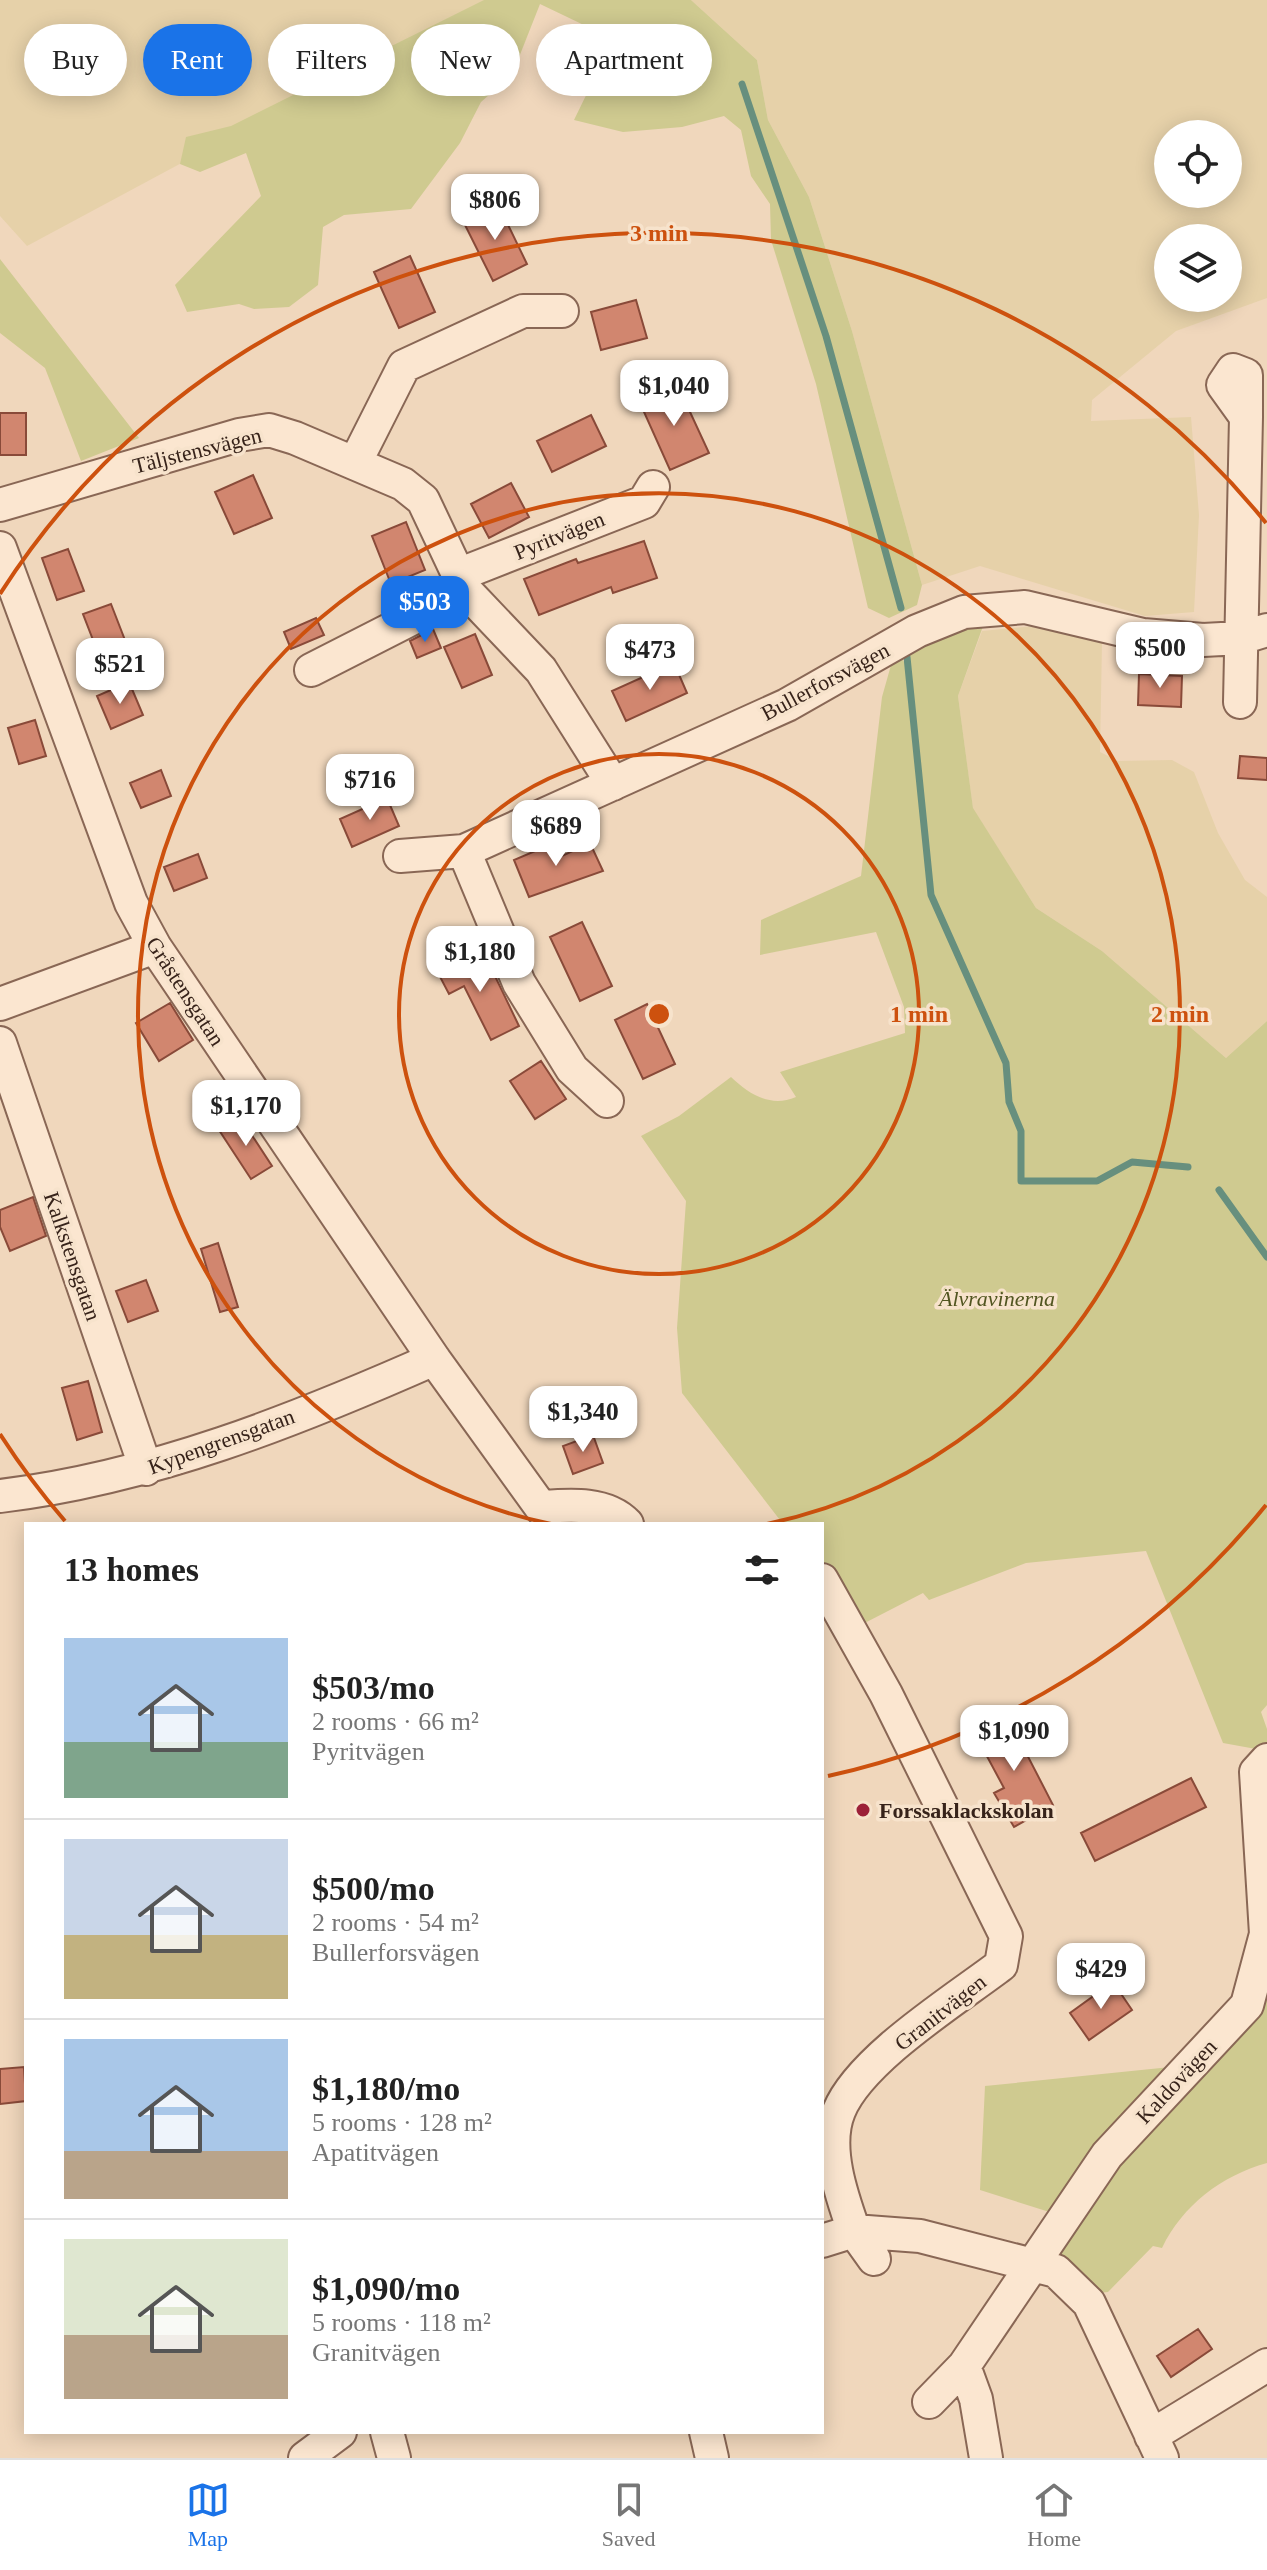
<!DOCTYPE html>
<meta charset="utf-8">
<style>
:root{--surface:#fff;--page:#f6f6f6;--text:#222;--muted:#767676;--line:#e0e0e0;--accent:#1a73e8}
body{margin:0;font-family:Georgia,serif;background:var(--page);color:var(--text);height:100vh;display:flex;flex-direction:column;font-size:30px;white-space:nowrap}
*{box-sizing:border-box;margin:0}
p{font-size:26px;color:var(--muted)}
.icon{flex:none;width:44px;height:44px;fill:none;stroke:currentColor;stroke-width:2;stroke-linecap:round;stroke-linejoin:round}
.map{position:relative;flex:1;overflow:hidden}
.side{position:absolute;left:24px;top:1522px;width:800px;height:912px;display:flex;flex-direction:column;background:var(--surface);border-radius:0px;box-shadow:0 4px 20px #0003}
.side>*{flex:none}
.banner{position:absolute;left:24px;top:24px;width:800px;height:72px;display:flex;gap:16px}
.buttons{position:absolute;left:1154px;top:120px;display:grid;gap:16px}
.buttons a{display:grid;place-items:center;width:88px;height:88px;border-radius:50%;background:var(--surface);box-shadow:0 4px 20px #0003;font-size:40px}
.price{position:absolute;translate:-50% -68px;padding:0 18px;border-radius:16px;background:#fff;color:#222;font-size:26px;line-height:52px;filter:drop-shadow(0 2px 4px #0008)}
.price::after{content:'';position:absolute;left:50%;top:48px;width:24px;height:18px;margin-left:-12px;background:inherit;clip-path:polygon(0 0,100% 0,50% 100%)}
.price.selected{background:var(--accent);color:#fff}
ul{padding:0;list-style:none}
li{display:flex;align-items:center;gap:24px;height:200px;padding:0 40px}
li+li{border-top:2px solid var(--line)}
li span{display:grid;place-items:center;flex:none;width:224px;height:160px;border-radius:0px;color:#555}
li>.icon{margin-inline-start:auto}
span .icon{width:96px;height:96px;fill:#fffc;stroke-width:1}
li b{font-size:34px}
h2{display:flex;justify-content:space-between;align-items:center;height:96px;padding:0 40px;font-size:34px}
.pill{padding:0 28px;border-radius:36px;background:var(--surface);box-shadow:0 4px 20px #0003;font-size:28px;line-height:72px}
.pill.selected{background:var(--accent);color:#fff}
.menu{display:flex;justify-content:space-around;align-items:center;height:112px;border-top:2px solid var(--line);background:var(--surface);font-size:22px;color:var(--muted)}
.menu a{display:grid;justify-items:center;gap:4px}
.menu .selected{color:var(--accent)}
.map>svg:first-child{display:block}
</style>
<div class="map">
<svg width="1267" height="2458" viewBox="0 0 1267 2458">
<rect width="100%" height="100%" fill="#f0d7bc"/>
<path fill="#e6d1a9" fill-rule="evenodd" d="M0,0H485L27,246L0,216Z
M691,0H1267V298L1176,331L1092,400L1091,421L1191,417L1199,515L1194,612L1145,616L980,566L922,585L852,331L809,197L768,120L757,60ZM1168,134H1228V194H1168ZM1168,238H1228V298H1168Z
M1043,625L1102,642L1100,752L1118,761L1172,760L1194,772L1218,833L1245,880L1267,897V1021L1226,1058L1102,951L1036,908L973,809L958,696L982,631Z"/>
<path fill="#cfca90" d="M484,0H691L757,60L768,120L809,197L852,331L922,585L917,605L889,618L868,608L816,384L771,240L770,204L751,176L741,130L724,116L682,127L623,132L574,120L592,83L588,27L540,4L512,75L481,102L460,143L411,209L344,215L323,227L318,285L289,307L254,309L239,304L187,312L175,285L261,196L246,153L200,172L180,164L186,137L231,126Z
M0,259L139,438L81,461L45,368L0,333Z
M987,615L958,696L973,808L1036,908L1102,951L1226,1058L1267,1021V1705L1261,1712L1267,1729V1751L1223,1743L1146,1551L1026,1563L929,1600L923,1593L853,1629L822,1579V1524H783L682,1393L677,1328L686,1201L641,1136L679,1116L731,1077C749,1094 770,1108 796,1097L780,1072L905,1033L904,1007L876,932L760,955L761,920L861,876L882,697L893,658L902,659L907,666L910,641Z
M1267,1923V2163C1221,2176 1183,2205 1162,2248L1153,2246L1108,2292L1089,2294L1052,2256L1078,2221L980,2190L985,2086L1210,2063Z"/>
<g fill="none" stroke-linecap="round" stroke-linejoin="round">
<path stroke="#678f7e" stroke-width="7" d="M742,84L826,336L901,608
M907,657L931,895L1006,1063L1009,1102L1021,1131V1181H1097L1132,1162L1188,1167
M1219,1190L1267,1257"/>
</g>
<path fill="#d1866f" stroke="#894a39" stroke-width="2" d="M498,204L527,264L493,281L463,221Z
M410,256L435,312L399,328L374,272Z
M636,300L647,338L601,350L591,312Z
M678,386L709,453L670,470L640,403Z
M0,413H26V455H0Z
M591,415L606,446L552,472L537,441Z
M253,475L272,518L234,534L215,492Z
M511,483L529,517L489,538L471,504Z
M406,522L425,570L391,584L372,536Z
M644,541L657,578L613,593L611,587L539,615L524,579L576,559L578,563Z
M68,549L84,591L57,600L42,558Z
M111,604L128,648L100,658L83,614Z
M316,618L324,635L291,649L284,632Z
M433,629L441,648L417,658L410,641Z
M475,634L492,675L462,688L444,647Z
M674,663L687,693L626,721L612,691Z
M1139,674L1182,676L1181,707L1138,705Z
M129,682L143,715L111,729L97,696Z
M35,720L46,756L19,764L8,728Z
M1240,756L1267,758V780L1238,778Z
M161,770L171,796L141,808L130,783Z
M387,798L399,826L352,847L340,819Z
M556,842L562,856L590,843L603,871L529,897L514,860Z
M198,854L207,878L174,891L164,867Z
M582,922L612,986L580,1001L550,937Z
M460,944L480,981L494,974L519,1026L491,1040L464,986L449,994L438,973L454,964L447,950Z
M170,1003L193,1040L159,1061L136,1023Z
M647,1004L675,1064L643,1079L615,1020Z
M541,1061L566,1099L535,1119L510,1081Z
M240,1117L272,1166L251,1179L219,1130Z
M33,1197L46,1236L10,1251L0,1227V1210Z
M218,1243L238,1307L220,1312L201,1249Z
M146,1280L158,1311L128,1322L116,1291Z
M88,1381L102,1432L77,1440L62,1388Z
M593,1435L603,1463L573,1474L563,1446Z
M1007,1716L1053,1805L1014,1827L994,1793L1004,1788L975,1734Z
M1191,1778L1206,1807L1095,1861L1081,1833Z
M1113,1982L1132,2010L1089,2040L1070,2013Z
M24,2067L26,2101L0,2104V2069Z
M1198,2329L1212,2349L1171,2377L1157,2356Z"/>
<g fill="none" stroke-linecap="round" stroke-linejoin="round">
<defs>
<path id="minor" d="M355,463L404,366L523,311H562
M0,505L239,435L269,430L295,438L403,484L423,500L466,591L541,670L613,784
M0,548L131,903L155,947L434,1359L553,1524
M458,575L644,502L653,487
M311,670L466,591
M1240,702L1246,417V375L1233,370L1223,385L1246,417
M464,851L519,983L572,1069L607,1101
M400,856L464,851L787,705L917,631L964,612L1025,607L1143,635L1203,640L1241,638L1267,630
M0,1004L155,947
M0,1043L146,1469
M0,1496C151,1478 296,1420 434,1359
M542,1507C570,1505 606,1502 627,1524
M822,1580L886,1694L1006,1936L1001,1965C955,2000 860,2059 839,2111C824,2147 842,2197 854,2231L920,2236L1056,2271L1089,2303L1162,2458
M822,2241L854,2231L874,2259
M929,2402L964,2366
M387,2432L394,2458
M706,2432L712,2458
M1151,2436L1267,2365
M305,2458L340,2432
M986,2458L976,2399L964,2366L1107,2155L1247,2005L1266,1934L1256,1772L1267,1760"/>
</defs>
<use href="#minor" stroke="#896755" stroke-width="36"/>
<use href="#minor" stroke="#fbe6d0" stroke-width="32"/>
</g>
<g fill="none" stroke="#cd510e" stroke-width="4">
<circle cx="659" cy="1014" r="260"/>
<path d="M551 1524A521 521 0 1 1 767 1524"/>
<path d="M1266 1505A781 781 0 0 1 828 1776M65 1521A781 781 0 0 1 0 1434M0 594A781 781 0 0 1 1266 523"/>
</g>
<circle fill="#9c2139" stroke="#f7e3cc" stroke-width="3" cx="863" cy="1810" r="8"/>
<g text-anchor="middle" stroke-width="7" stroke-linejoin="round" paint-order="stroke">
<g font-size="22" fill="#37231a" stroke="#f7e3cc">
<text transform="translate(197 450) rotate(-14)" y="8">Täljstensvägen</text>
<text transform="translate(559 535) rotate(-22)" y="8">Pyritvägen</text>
<text transform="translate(825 681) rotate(-28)" y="8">Bullerforsvägen</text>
<text transform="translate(186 991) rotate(57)" y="8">Gråstensgatan</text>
<text transform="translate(73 1256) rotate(71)" y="8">Kalkstensgatan</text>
<text transform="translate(221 1441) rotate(-20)" y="8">Kypengrensgatan</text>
<text transform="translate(940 2012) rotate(-38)" y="8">Granitvägen</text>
<text transform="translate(1176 2081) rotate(-47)" y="8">Kaldovägen</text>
</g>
<g font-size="22" font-style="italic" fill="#515520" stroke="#f7e3cc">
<text x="997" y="1306">Älvravinerna</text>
</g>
<g font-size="22" font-weight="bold" fill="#37231a" stroke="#f7e3cc" text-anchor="start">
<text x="879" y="1818">Forssaklackskolan</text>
</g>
</g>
<circle cx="659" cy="1014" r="12" fill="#cd510e" stroke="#f7e3cc" stroke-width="4"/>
<g font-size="24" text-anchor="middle" font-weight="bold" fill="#cd510e" stroke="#f7e3cc" stroke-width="7" stroke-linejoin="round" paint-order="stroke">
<text x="659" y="241">3 min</text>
<text x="919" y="1022">1 min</text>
<text x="1180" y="1022">2 min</text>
</g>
</svg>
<div class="buttons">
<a><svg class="icon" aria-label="locate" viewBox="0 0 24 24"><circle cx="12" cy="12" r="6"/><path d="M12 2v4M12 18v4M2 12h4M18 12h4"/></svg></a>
<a><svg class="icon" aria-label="layers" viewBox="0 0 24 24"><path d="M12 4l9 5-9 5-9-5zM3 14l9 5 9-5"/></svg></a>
</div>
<b class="price" style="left:495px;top:242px">$806</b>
<b class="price" style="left:674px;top:428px">$1,040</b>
<b class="price selected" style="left:425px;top:644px">$503</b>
<b class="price" style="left:1160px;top:690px">$500</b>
<b class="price" style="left:650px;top:692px">$473</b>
<b class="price" style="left:120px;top:706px">$521</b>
<b class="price" style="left:370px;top:822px">$716</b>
<b class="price" style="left:556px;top:868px">$689</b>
<b class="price" style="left:480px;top:994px">$1,180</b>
<b class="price" style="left:246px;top:1148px">$1,170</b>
<b class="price" style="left:583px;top:1454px">$1,340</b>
<b class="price" style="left:1014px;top:1773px">$1,090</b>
<b class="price" style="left:1101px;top:2011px">$429</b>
<div class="banner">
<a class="pill">Buy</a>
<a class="pill selected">Rent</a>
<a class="pill">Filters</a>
<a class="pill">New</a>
<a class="pill">Apartment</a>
</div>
<section class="side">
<h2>13 homes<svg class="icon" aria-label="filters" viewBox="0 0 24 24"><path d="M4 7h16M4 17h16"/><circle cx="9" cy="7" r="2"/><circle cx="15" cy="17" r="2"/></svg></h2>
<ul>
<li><span style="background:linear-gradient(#a9c7e8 65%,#7fa58c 0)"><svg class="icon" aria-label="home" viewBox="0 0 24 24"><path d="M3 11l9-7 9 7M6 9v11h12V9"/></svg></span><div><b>$503/mo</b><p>2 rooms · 66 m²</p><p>Pyritvägen</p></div></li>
<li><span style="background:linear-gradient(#c9d6e8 60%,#c2b280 0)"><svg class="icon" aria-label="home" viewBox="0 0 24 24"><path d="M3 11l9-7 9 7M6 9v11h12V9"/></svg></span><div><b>$500/mo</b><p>2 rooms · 54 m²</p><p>Bullerforsvägen</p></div></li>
<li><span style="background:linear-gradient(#a9c7e8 70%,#b9a48a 0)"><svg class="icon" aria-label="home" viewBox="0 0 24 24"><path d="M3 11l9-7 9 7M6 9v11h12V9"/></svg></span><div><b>$1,180/mo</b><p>5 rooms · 128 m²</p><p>Apatitvägen</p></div></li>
<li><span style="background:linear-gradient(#dfe7d0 60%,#b9a48a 0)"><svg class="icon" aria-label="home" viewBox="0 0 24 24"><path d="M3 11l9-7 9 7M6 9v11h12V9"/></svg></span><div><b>$1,090/mo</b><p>5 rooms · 118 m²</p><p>Granitvägen</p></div></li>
</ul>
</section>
</div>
<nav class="menu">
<a class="selected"><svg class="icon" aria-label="map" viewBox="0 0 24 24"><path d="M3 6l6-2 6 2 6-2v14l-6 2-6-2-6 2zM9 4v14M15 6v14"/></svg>Map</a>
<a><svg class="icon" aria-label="saved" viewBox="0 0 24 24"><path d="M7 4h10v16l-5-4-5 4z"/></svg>Saved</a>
<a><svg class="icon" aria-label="home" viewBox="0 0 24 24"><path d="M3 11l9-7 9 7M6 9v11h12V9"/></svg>Home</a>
</nav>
